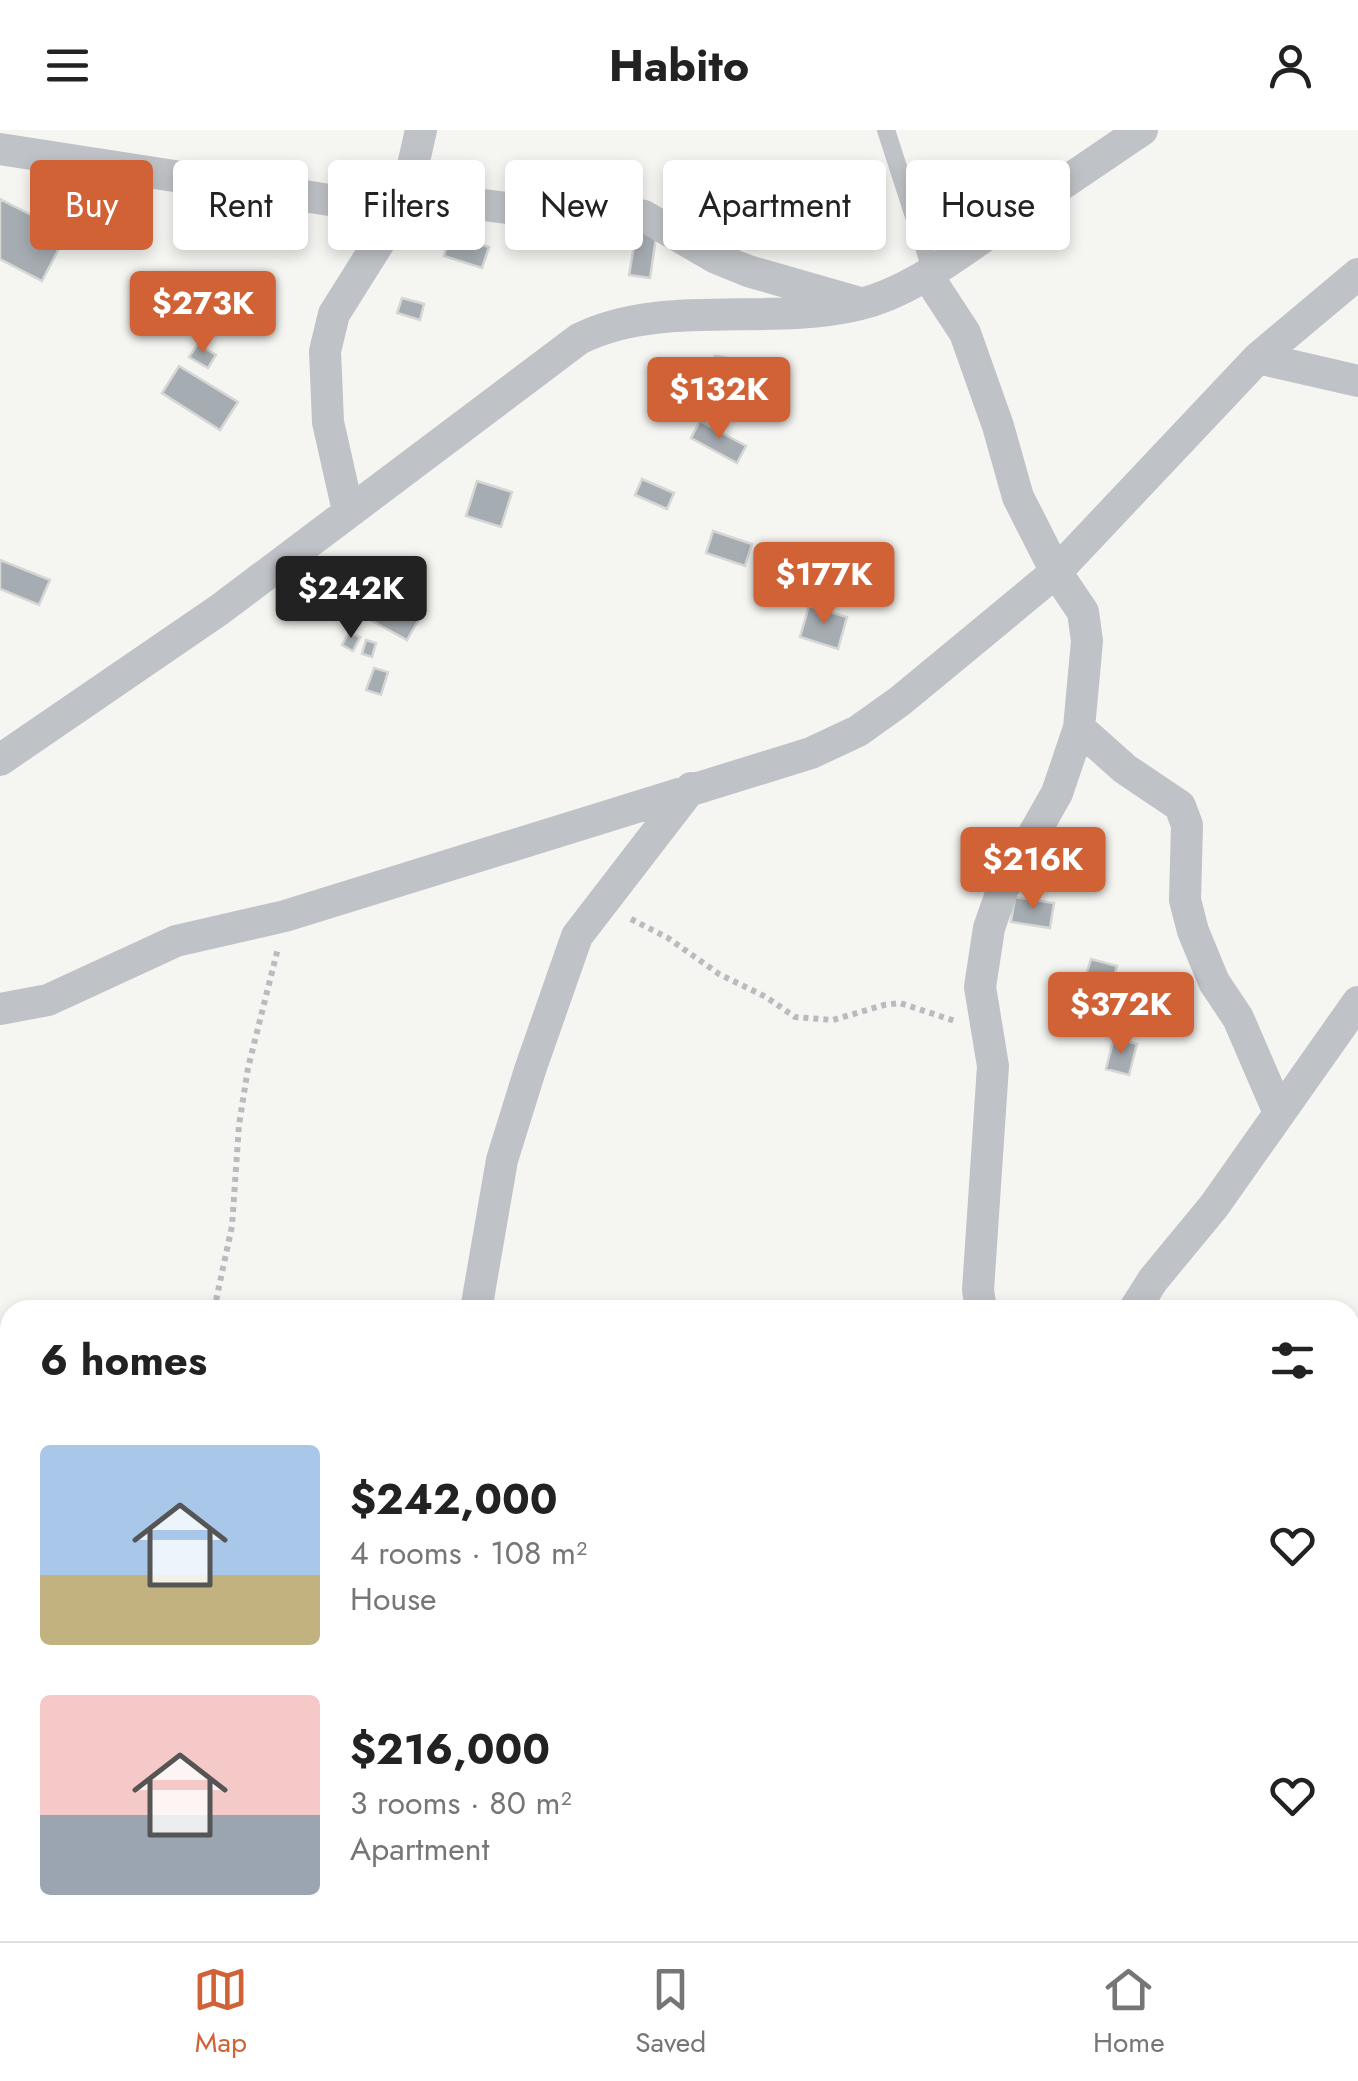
<!DOCTYPE html>
<meta charset="utf-8">
<style>
:root{--surface:#fff;--page:#f6f6f6;--text:#222;--muted:#767676;--line:#e0e0e0;--accent:#d16236}
body{margin:0;font-family:Jost,sans-serif;background:var(--page);color:var(--text);height:100vh;display:flex;flex-direction:column;font-size:38px;white-space:nowrap}
*{box-sizing:border-box;margin:0}
p{font-size:32px;color:var(--muted)}
.icon{flex:none;width:55px;height:55px;fill:none;stroke:currentColor;stroke-width:2;stroke-linecap:round;stroke-linejoin:round}
.map{position:relative;flex:1;overflow:hidden}
.panel{position:absolute;left:0px;top:1170px;width:1360px;height:642px;display:flex;flex-direction:column;background:var(--surface);border-radius:30px 30px 0 0;box-shadow:0 5px 15px #0003}
.panel>*{flex:none}
.guide{position:absolute;left:30px;top:30px;width:1300px;height:90px;display:flex;gap:20px}
.price{position:absolute;translate:-50% -85px;padding:0 22px;border-radius:10px;background:var(--accent);color:#fff;font-size:32px;line-height:65px;filter:drop-shadow(0 2px 5px #0008)}
.price::after{content:'';position:absolute;left:50%;top:60px;width:30px;height:22px;margin-left:-15px;background:inherit;clip-path:polygon(0 0,100% 0,50% 100%)}
.price.current{background:#222;color:#fff}
ul{padding:0;list-style:none}
li{display:flex;align-items:center;gap:30px;height:250px;padding:0 40px}
li span{display:grid;place-items:center;flex:none;width:280px;height:200px;border-radius:10px;color:#555}
li>.icon{margin-inline-start:auto}
span .icon{width:120px;height:120px;fill:#fffc;stroke-width:1}
li b{font-size:42px}
h2{display:flex;justify-content:space-between;align-items:center;height:120px;padding:0 40px;font-size:42px}
.tag{padding:0 35px;border-radius:10px;background:var(--surface);box-shadow:0 5px 15px #0003;font-size:35px;line-height:90px}
.tag.current{background:var(--accent);color:#fff}
header{display:flex;justify-content:space-between;align-items:center;height:130px;padding:0 40px;background:var(--surface);font-size:45px;font-weight:700}
.tab-bar{display:flex;justify-content:space-around;align-items:center;height:140px;border-top:2px solid var(--line);background:var(--surface);font-size:28px;color:var(--muted)}
.tab-bar a{display:grid;justify-items:center;gap:5px}
.tab-bar .current{color:var(--accent)}
.map>svg:first-child{display:block}
</style>
<header><svg class="icon" aria-label="menu" viewBox="0 0 24 24"><path d="M4 6h16M4 12h16M4 18h16"/></svg>Habito<svg class="icon" aria-label="person" viewBox="0 0 24 24"><circle cx="12" cy="8" r="4"/><path d="M4 21q1-7 8-7t8 7"/></svg></header>
<div class="map">
<svg width="1358" height="1811" viewBox="0 0 1358 1811">
<rect width="100%" height="100%" fill="#f5f5f2"/>
<path fill="#a6adb2" stroke="#d6d6d5" stroke-width="2.5" d="M0,69L67,103L42,151L0,129Z
M818,80L820,106L768,109L766,83Z
M637,98L657,101L650,148L629,145Z
M450,105L489,117L482,138L444,126Z
M402,168L424,174L420,190L397,183Z
M198,214L216,225L208,238L189,227Z
M715,226L735,229L730,251L711,248Z
M179,236L238,272L220,300L162,263Z
M700,291L746,316L737,333L691,308Z
M642,349L674,363L667,379L635,365Z
M477,351L512,362L501,397L466,386Z
M713,401L752,414L745,436L706,423Z
M0,430L50,450L39,475L0,459Z
M379,466L419,489L407,510L367,488Z
M809,476L847,487L838,519L800,507Z
M349,502L360,507L353,521L342,515Z
M366,510L376,513L372,527L362,524Z
M374,538L388,542L381,565L366,560Z
M1015,767L1054,773L1050,798L1011,792Z
M1091,829L1117,836L1111,856L1085,849Z
M1114,908L1137,914L1129,945L1106,939Z"/>
<g fill="none" stroke-linecap="round" stroke-linejoin="round">
<path stroke="#b9bbbe" stroke-width="6" stroke-dasharray="5 5" stroke-linecap="butt" d="M631,789L668,808L719,844L766,867L795,887L833,890L884,875L900,873L955,891
M214,1180L232,1096L239,995L248,938L278,818"/>
<path stroke="#bfc2c6" stroke-width="18" d="M886,0L932,142"/>
<path stroke="#bfc2c6" stroke-width="32" d="M0,19L349,73L437,69L547,83L617,79L644,86L716,128L748,141L856,172
M927,145L965,203L998,296L1018,367L1056,442L1083,482L1087,511L1079,598L1057,663L1003,758L989,798L980,857L993,936L978,1160L981,1180
M1258,228L1358,251
M348,381L328,292L325,221L334,184L405,71L421,0
M1079,598L1125,639L1180,676L1187,695L1185,770L1193,801L1214,852L1238,888L1279,983
M0,630L219,480L579,209C660,168 768,196 857,175C908,163 953,128 996,98C1045,66 1093,33 1142,0
M0,879L48,870L176,811L285,786L811,623L858,601L900,571L1056,442L1258,228L1358,144
M476,1180L502,1030L530,940L577,806L691,658
M1134,1180L1153,1150L1214,1076L1358,872
M0,1359H10
M0,1502L10,1509
M1350,1534L1358,1519
M0,1676L10,1682
M1350,1757L1358,1755
M149,1802L151,1811
M322,1802L344,1811
M606,1802L616,1811
M755,1811L764,1802
M1262,1811L1264,1802"/>
</g>
</svg>
<b class="price" style="left:203px;top:226px">$273K</b>
<b class="price" style="left:719px;top:312px">$132K</b>
<b class="price" style="left:824px;top:497px">$177K</b>
<b class="price current" style="left:351px;top:511px">$242K</b>
<b class="price" style="left:1033px;top:782px">$216K</b>
<b class="price" style="left:1121px;top:927px">$372K</b>
<div class="guide">
<a class="tag current">Buy</a>
<a class="tag">Rent</a>
<a class="tag">Filters</a>
<a class="tag">New</a>
<a class="tag">Apartment</a>
<a class="tag">House</a>
</div>
<section class="panel">
<h2>6 homes<svg class="icon" aria-label="filters" viewBox="0 0 24 24"><path d="M4 7h16M4 17h16"/><circle cx="9" cy="7" r="2"/><circle cx="15" cy="17" r="2"/></svg></h2>
<ul>
<li><span style="background:linear-gradient(#a9c7e8 65%,#c2b280 0)"><svg class="icon" aria-label="home" viewBox="0 0 24 24"><path d="M3 11l9-7 9 7M6 9v11h12V9"/></svg></span><div><b>$242,000</b><p>4 rooms · 108 m²</p><p>House</p></div><svg class="icon" aria-label="heart" viewBox="0 0 24 24"><path d="M12 20l-8-8c-3-5 5-10 8-4 3-6 11-1 8 4z"/></svg></li>
<li><span style="background:linear-gradient(#f6c9c9 60%,#9aa5b1 0)"><svg class="icon" aria-label="home" viewBox="0 0 24 24"><path d="M3 11l9-7 9 7M6 9v11h12V9"/></svg></span><div><b>$216,000</b><p>3 rooms · 80 m²</p><p>Apartment</p></div><svg class="icon" aria-label="heart" viewBox="0 0 24 24"><path d="M12 20l-8-8c-3-5 5-10 8-4 3-6 11-1 8 4z"/></svg></li>
</ul>
</section>
</div>
<nav class="tab-bar">
<a class="current"><svg class="icon" aria-label="map" viewBox="0 0 24 24"><path d="M3 6l6-2 6 2 6-2v14l-6 2-6-2-6 2zM9 4v14M15 6v14"/></svg>Map</a>
<a><svg class="icon" aria-label="saved" viewBox="0 0 24 24"><path d="M7 4h10v16l-5-4-5 4z"/></svg>Saved</a>
<a><svg class="icon" aria-label="home" viewBox="0 0 24 24"><path d="M3 11l9-7 9 7M6 9v11h12V9"/></svg>Home</a>
</nav>
